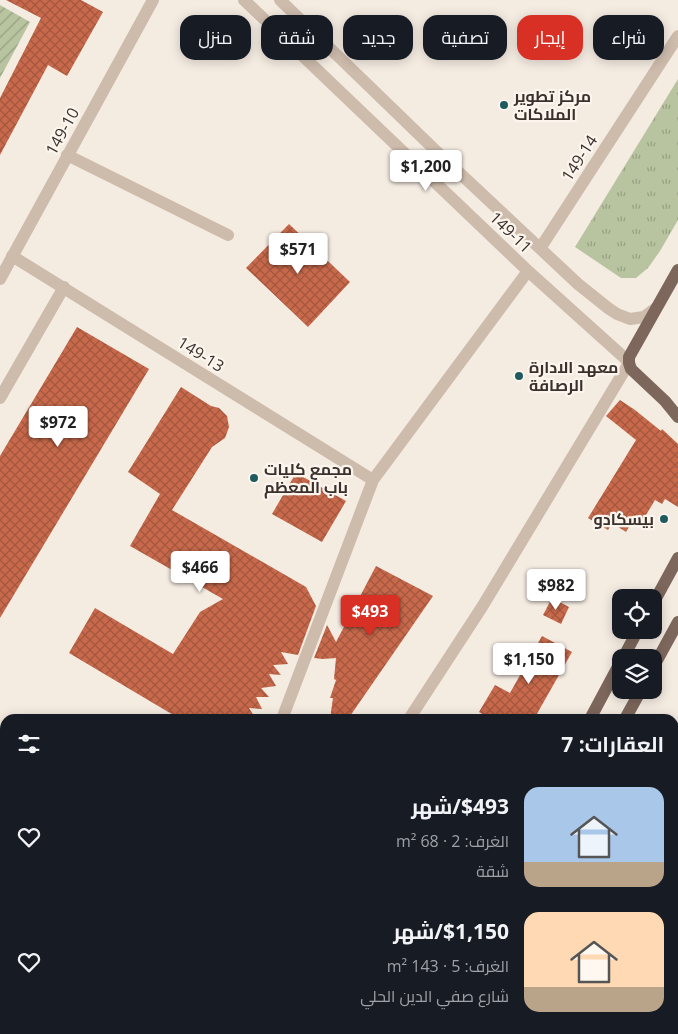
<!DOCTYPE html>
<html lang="ar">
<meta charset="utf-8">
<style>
:root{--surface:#171b24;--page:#20242c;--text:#f1f3f6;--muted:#9ea1a6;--accent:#d93025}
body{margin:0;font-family:"Open Sans",Cairo,sans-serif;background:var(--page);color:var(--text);direction:rtl;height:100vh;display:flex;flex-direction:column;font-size:19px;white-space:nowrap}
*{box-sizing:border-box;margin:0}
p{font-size:16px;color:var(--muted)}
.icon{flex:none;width:28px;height:28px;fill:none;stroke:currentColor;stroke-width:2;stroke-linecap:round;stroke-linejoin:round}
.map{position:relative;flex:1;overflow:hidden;direction:ltr}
.sheet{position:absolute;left:0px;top:714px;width:679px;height:321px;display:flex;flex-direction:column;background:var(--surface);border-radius:15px 15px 0 0;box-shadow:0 2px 12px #0003;direction:rtl}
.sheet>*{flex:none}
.guide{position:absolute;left:15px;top:15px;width:649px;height:45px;direction:rtl;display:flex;gap:10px}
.controls{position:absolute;left:612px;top:589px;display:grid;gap:10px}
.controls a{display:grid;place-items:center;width:50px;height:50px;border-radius:10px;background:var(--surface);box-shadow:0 2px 12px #0003;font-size:25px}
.price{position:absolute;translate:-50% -42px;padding:0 11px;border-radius:5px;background:#fff;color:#222;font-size:16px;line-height:32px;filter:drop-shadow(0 1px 2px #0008)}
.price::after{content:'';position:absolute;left:50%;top:30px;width:15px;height:11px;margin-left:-8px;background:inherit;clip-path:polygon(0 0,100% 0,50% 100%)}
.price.selected{background:var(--accent);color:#fff}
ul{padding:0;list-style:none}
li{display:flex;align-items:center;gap:15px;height:125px;padding:0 15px}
li span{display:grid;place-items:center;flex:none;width:140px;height:100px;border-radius:15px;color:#555}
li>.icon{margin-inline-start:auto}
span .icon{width:60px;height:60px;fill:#fffc;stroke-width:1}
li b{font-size:21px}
h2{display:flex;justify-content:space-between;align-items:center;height:60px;padding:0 15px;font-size:21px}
.chip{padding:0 18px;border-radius:15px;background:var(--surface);box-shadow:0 2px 12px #0003;font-size:18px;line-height:45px}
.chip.selected{background:var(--accent);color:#fff}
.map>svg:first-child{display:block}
</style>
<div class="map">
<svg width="678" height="1034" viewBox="0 0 678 1034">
<defs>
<pattern id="grass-tufts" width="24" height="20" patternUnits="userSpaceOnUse" patternTransform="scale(1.25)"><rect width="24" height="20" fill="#b8c4a0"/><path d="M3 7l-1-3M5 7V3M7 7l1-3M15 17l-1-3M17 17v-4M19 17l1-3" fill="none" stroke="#97a083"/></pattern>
<pattern id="garden-furrows" width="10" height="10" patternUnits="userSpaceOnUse" patternTransform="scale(1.25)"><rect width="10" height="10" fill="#b8c4a0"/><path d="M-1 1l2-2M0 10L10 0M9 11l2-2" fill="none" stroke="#97a083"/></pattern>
<pattern id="building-cross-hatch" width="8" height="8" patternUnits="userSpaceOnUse" patternTransform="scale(1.25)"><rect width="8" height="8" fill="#c8694b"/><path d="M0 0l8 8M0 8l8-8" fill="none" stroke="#a4573f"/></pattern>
</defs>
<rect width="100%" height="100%" fill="#f4ebe1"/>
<path fill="url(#grass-tufts)" d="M678,79V220L660,251L648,268L636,278H621L575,247Z"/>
<path fill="url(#garden-furrows)" d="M0,5L30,22L0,78Z"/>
<path fill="url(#building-cross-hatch)" d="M6,0H81L103,12L67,76L48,65L0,155V98L41,18Z
M289,224L350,282L308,327L246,268Z
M77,327L149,369L0,618V456Z
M181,387L211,406L219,408L227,416L229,427L225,438L212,447L172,510L306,587L316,606L298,655L281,652L288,664L273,665L281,675L269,674L276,686L261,688L269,697H256L262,709L249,708L256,719H180L69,653L95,608L173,654L200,612L223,599L130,546L160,494L128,472Z
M620,400L635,410L661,431L662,429L678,444V507L665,499L662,504L655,500L643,520L636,515L626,532L612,523L608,530L588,518L636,440L606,416Z
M296,473L346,501L322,542L272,514Z
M376,566L433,596L348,719H330L333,698H330L336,680L334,679L336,658L323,659L314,658L327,625L336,642Z
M552,598L569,607L561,624L543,615Z
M542,636L572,652L534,719H490L479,712L495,685L510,693Z"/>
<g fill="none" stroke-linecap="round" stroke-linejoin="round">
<path stroke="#cdbbac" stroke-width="12" d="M244,0L528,271L628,361
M280,0L435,150L578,284L608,308L617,314L630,319L644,317L656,308
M67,155L228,235
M541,247L678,36
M12,256L373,480
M0,279L153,0
M0,398L64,287
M282,719L373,480L528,271
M409,719L482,607L629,363
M674,961L678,965
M0,1006L5,1003
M85,1034L90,1030"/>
<path stroke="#7d675c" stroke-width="12" d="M678,270L629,357V363L631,369L665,401L678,417
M654,602L678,558
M623,658L638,630
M654,666L678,622
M590,719L621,661
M625,719L641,690
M416,1034L419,1030
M453,1034L455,1030"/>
</g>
<g fill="#1f5a5e" stroke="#fbf5ee" stroke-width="2">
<circle cx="504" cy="105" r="5"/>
<circle cx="519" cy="376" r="5"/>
<circle cx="254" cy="478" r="5"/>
<circle cx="664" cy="519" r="5"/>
</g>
<g text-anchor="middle" stroke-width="4.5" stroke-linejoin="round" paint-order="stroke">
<g font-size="16" font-weight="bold" fill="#3b302b" stroke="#fbf5ee" text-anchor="start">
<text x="514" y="102">مركز تطوير<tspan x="514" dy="18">الملاكات</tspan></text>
<text x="529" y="373">معهد الادارة<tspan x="529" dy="18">الرصافة</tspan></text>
<text x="264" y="475">مجمع كليات<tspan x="264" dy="18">باب المعظم</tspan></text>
<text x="654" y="525" text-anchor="end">بيسكادو</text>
</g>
<g font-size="16" fill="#3b302b" stroke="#fbf5ee">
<text transform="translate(62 131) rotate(-61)" y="6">149-10</text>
<text transform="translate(579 158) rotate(-57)" y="6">149-14</text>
<text transform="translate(511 232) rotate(44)" y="6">149-11</text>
<text transform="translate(201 354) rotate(32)" y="6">149-13</text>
</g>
</g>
</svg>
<div class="controls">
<a><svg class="icon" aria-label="locate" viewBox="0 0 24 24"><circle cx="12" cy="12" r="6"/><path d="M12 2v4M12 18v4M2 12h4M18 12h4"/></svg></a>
<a><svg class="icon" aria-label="layers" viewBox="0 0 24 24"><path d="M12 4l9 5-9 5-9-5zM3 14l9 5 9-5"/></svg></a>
</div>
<b class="price" style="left:426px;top:192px">$1,200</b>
<b class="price" style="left:298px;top:275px">$571</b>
<b class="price" style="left:58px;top:448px">$972</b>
<b class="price" style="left:200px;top:593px">$466</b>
<b class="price" style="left:556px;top:611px">$982</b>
<b class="price selected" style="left:370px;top:637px">$493</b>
<b class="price" style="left:529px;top:685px">$1,150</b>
<div class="guide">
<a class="chip">شراء</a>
<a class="chip selected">إيجار</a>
<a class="chip">تصفية</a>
<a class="chip">جديد</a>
<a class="chip">شقة</a>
<a class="chip">منزل</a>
</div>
<section class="sheet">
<h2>العقارات: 7<svg class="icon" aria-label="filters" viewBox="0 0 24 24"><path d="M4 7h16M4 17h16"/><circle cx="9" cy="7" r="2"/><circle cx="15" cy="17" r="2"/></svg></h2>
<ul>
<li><span style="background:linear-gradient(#a9c7e8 75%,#b9a48a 0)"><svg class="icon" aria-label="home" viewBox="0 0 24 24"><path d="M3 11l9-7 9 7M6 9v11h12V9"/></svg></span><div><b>$493/شهر</b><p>الغرف: 2 · 68 m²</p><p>شقة</p></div><svg class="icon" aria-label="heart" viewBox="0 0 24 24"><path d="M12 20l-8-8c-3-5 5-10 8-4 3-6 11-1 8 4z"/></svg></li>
<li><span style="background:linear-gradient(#ffd9b3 75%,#b9a48a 0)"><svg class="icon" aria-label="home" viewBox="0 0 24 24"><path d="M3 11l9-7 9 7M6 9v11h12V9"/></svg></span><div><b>$1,150/شهر</b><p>الغرف: 5 · 143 m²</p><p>شارع صفي الدين الحلي</p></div><svg class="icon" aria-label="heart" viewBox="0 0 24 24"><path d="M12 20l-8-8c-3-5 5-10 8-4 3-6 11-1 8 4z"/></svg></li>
</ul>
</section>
</div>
